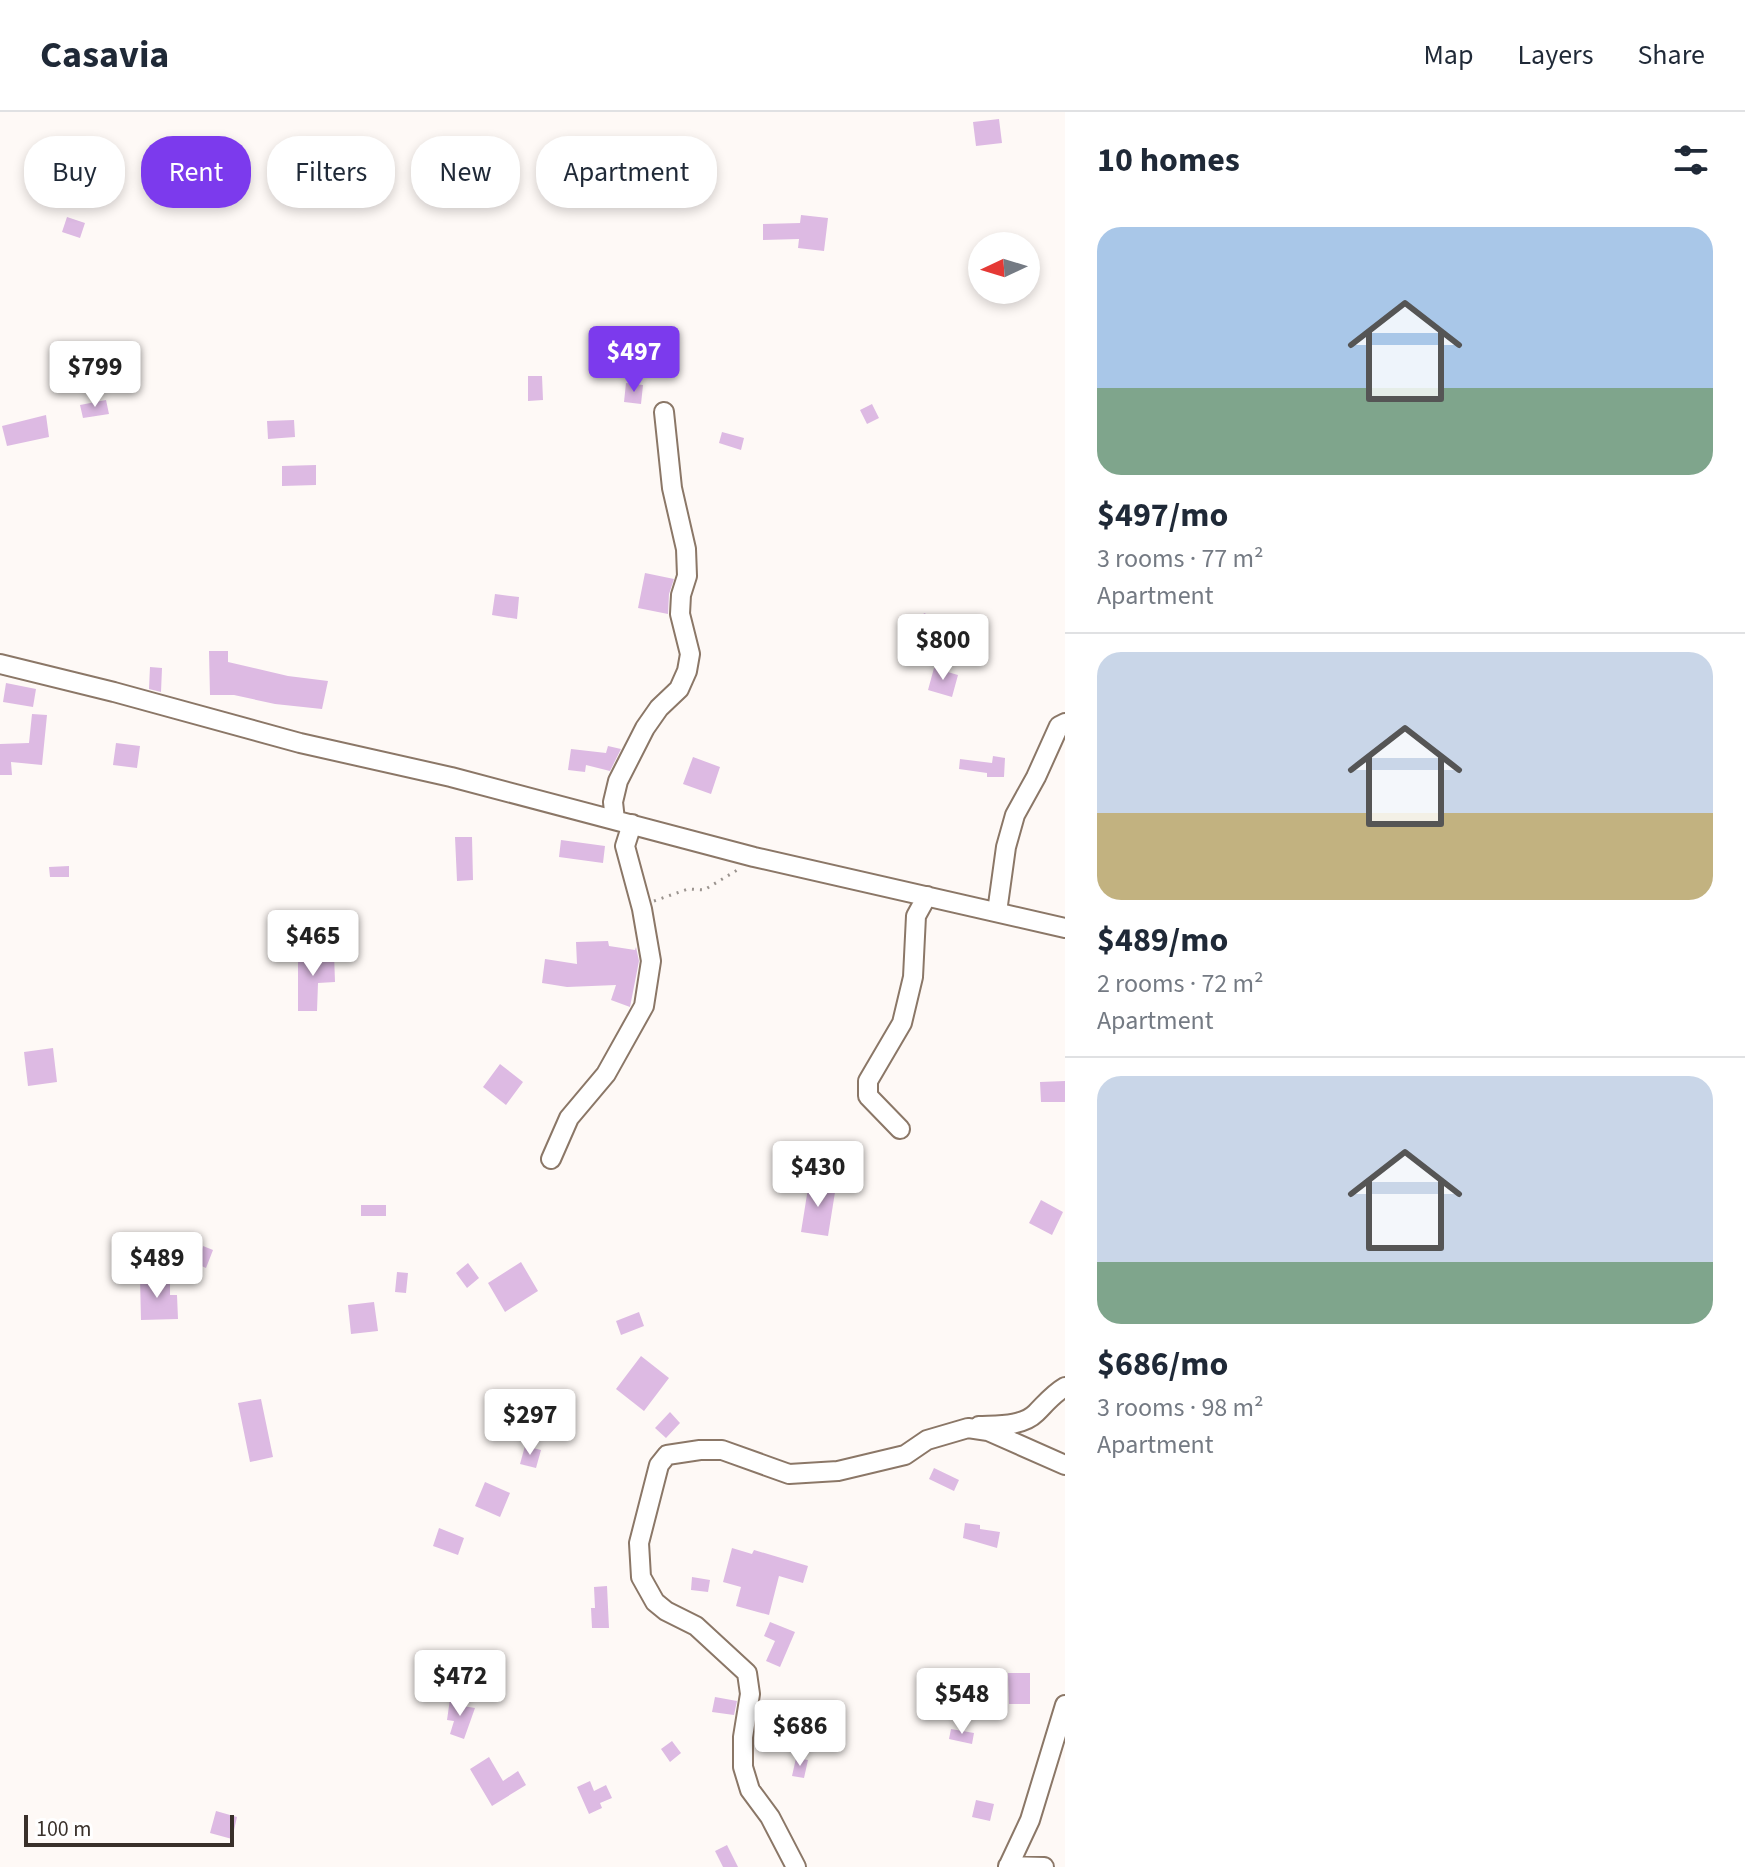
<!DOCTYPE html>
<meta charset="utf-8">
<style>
:root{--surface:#fff;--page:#f6f6f7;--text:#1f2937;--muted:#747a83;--line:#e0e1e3;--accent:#7c3aed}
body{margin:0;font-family:"Source Sans 3",sans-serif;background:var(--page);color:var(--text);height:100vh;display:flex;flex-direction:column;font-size:30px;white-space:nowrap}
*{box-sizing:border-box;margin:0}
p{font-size:26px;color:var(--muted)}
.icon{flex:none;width:44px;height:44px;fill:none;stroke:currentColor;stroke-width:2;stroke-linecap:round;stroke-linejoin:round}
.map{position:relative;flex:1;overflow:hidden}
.sheet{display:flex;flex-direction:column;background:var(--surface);width:680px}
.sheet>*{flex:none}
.banner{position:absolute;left:24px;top:24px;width:760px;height:72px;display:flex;gap:16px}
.needle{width:52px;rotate:266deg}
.controls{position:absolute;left:968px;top:120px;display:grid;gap:16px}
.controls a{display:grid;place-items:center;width:72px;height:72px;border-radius:50%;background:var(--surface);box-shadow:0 4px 12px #0003;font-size:40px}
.scale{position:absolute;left:24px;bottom:20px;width:210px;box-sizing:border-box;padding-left:8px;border:4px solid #39302a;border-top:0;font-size:22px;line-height:28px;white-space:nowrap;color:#39302a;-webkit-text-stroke:6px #fff;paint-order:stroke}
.price{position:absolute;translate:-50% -68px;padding:0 18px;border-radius:8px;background:#fff;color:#222;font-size:26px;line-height:52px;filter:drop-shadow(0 2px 4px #0008)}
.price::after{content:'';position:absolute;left:50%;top:48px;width:24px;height:18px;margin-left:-12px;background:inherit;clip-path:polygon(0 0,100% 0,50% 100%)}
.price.selected{background:var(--accent);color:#fff}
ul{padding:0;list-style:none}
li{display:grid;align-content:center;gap:16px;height:424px;padding:0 32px}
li+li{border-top:2px solid var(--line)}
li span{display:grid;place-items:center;height:248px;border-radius:24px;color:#555}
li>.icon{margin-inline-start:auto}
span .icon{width:144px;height:144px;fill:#fffc;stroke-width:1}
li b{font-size:34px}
h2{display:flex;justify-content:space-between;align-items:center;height:96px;padding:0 32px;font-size:34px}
.pill{padding:0 28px;border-radius:32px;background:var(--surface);box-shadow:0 4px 12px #0003;font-size:28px;line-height:72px}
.pill.selected{background:var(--accent);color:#fff}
header{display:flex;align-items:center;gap:48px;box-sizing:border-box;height:112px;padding:0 40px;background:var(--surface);border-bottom:2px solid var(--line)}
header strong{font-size:38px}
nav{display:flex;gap:44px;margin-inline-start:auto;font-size:28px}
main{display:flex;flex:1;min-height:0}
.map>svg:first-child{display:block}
</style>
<header>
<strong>Casavia</strong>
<nav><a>Map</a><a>Layers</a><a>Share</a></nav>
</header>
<main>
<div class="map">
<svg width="1065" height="1755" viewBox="0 0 1065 1755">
<rect width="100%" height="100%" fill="#fef9f6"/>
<path fill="#ddbae3" d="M999,7L1002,31L976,34L973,10Z
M610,28L611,58L583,60L581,30Z
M801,103L828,106L824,139L798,136L799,127L763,128V112L800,111Z
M67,105L85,111L80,126L62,120Z
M528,264H542L543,288L528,289Z
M626,271L643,273L641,292L624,290Z
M106,288L109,302L83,306L80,293Z
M872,292L879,306L867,312L860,298Z
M46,303L49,325L7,334L2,314Z
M294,308L295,325L268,327L267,309Z
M722,320L744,326L741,338L719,331Z
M316,353V373L282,374V354Z
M645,461L674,467L669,482L668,502L638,496Z
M495,482L519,485L517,507L492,503Z
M924,501L937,507L926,532L914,526Z
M209,539H228V550L288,564L328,569L322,597L275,592L234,583H210Z
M150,555L162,556L161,580L149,577Z
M934,556L958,563L952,585L928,578Z
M6,571L36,577L33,595L3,590Z
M32,602L47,603L42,653L11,650L12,663H0V632L29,631Z
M116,631L140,634L137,656L113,653Z
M608,634L621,637L610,659L586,653L585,660L568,658L571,637L606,641Z
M993,644L1005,646L1004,665H987V661L959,657L960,647L992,651Z
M693,645L720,655L711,682L683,672Z
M455,725H472L473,768L457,769Z
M561,728L605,734L603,751L559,745Z
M69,754V765H50L49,755Z
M608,829L609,834L635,838L636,835L639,849L630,895L611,888L616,873L567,875L542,871L545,847L577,852L576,830Z
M334,841L335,870L318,871L317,899H298V843Z
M53,936L57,970L28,974L24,940Z
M500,952L523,970L506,993L483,975Z
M1065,969V990H1041L1040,970Z
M809,1070L836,1074L828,1124L801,1120Z
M1041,1088L1063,1100L1052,1123L1029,1111Z
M361,1093H386V1104H361Z
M203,1134L213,1138L206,1156L197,1152Z
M521,1150L538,1179L505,1200L488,1171Z
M468,1151L479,1166L467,1176L456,1161Z
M397,1160L408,1161L406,1181L395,1180Z
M160,1164V1172H170V1183H177L178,1207L141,1208L140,1165Z
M374,1190L378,1219L351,1222L348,1193Z
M639,1200L644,1214L621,1223L616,1209Z
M641,1244L669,1266L644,1299L616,1277Z
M261,1287L273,1345L250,1350L238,1291Z
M670,1300L680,1311L666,1326L655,1316Z
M525,1334L541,1338L536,1356L520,1352Z
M934,1356L959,1368L954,1379L929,1367Z
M485,1370L510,1381L500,1405L475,1394Z
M965,1411L980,1413V1417L1000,1420L997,1436L963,1426Z
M439,1416L464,1426L458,1443L433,1434Z
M732,1436L752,1442L754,1438L808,1454L803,1471L779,1464L769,1503L736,1494L741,1475L723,1470Z
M692,1465L710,1468L708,1480L691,1478Z
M607,1474L609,1516H592L591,1496H595L594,1475Z
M770,1510L795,1520L780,1555L766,1549L775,1529L764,1524Z
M1008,1561H1030V1592H1009Z
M715,1585L737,1589L734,1603L712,1600Z
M450,1587L464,1590L463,1594L475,1596L464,1627L450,1622L454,1609L447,1608Z
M951,1617L974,1621L972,1632L949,1627Z
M672,1629L681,1641L670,1650L661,1637Z
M489,1645L503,1669L518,1659L526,1673L492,1694L470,1657Z
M796,1646L808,1648L804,1666L792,1664Z
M590,1669L594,1679L606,1673L612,1686L600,1691L602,1696L589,1702L577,1675Z
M976,1688L994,1692L990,1709L972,1705Z
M216,1699L237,1705L232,1727L210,1721Z
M727,1733L738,1755H723L715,1739Z"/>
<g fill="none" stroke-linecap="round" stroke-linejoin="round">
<defs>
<path id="minor" d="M0,552L114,580L300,631L451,665L754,745L1065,816
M615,708L613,690L618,669L645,616L659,596L679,577L687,559L690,542L680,502L681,483L687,464L686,437L672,376L664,300
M997,800L1006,735L1015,703L1036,665L1059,614L1065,611
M900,1017L868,984V969L902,911L913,865L916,804L927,784
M551,1047L569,1006L606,962L644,894L651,849L642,797L625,734L632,712
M979,1314C996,1313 1022,1315 1036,1301C1046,1291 1053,1282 1065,1275
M1008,1754L1044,1755
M796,1755L770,1705L750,1678L743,1655V1625L750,1582L747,1561L696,1514L666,1499L655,1490L641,1465L639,1431L659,1353L667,1343L700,1338H722L789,1362L838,1359L905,1343L927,1328L968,1316L988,1319L1065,1353
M1008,1755L1030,1708L1065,1593"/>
</defs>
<use href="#minor" stroke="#8b7767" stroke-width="22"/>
<path stroke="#9b948f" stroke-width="3" stroke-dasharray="2 6" stroke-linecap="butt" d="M654,789L688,777L704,778L739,757"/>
<use href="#minor" stroke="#fff" stroke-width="18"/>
</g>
</svg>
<div class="controls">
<a><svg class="needle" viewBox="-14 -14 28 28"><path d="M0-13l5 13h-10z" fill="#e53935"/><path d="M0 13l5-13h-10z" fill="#747a83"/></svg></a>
</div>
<div class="scale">100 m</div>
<b class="price selected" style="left:634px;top:282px">$497</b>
<b class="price" style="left:95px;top:297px">$799</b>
<b class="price" style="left:943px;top:570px">$800</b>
<b class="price" style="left:313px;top:866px">$465</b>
<b class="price" style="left:818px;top:1097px">$430</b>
<b class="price" style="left:157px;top:1188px">$489</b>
<b class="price" style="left:530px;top:1345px">$297</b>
<b class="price" style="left:460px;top:1606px">$472</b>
<b class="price" style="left:962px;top:1624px">$548</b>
<b class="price" style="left:800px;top:1656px">$686</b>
<div class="banner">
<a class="pill">Buy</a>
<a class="pill selected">Rent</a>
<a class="pill">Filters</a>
<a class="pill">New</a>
<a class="pill">Apartment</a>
</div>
</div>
<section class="sheet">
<h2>10 homes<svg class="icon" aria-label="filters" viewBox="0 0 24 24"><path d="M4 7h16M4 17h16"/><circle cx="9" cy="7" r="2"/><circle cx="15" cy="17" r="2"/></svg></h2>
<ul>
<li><span style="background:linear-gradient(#a9c7e8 65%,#7fa58c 0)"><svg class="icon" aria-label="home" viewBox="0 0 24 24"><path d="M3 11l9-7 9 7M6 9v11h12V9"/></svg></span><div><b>$497/mo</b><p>3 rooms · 77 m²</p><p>Apartment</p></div></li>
<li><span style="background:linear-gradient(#c9d6e8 65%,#c2b280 0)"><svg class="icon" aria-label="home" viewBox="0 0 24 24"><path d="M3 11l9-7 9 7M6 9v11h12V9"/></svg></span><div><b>$489/mo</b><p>2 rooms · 72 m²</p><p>Apartment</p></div></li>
<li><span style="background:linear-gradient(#c9d6e8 75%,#7fa58c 0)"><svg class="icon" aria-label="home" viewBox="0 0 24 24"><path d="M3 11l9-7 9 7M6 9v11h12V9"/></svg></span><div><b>$686/mo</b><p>3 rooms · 98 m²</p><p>Apartment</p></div></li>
</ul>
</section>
</main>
